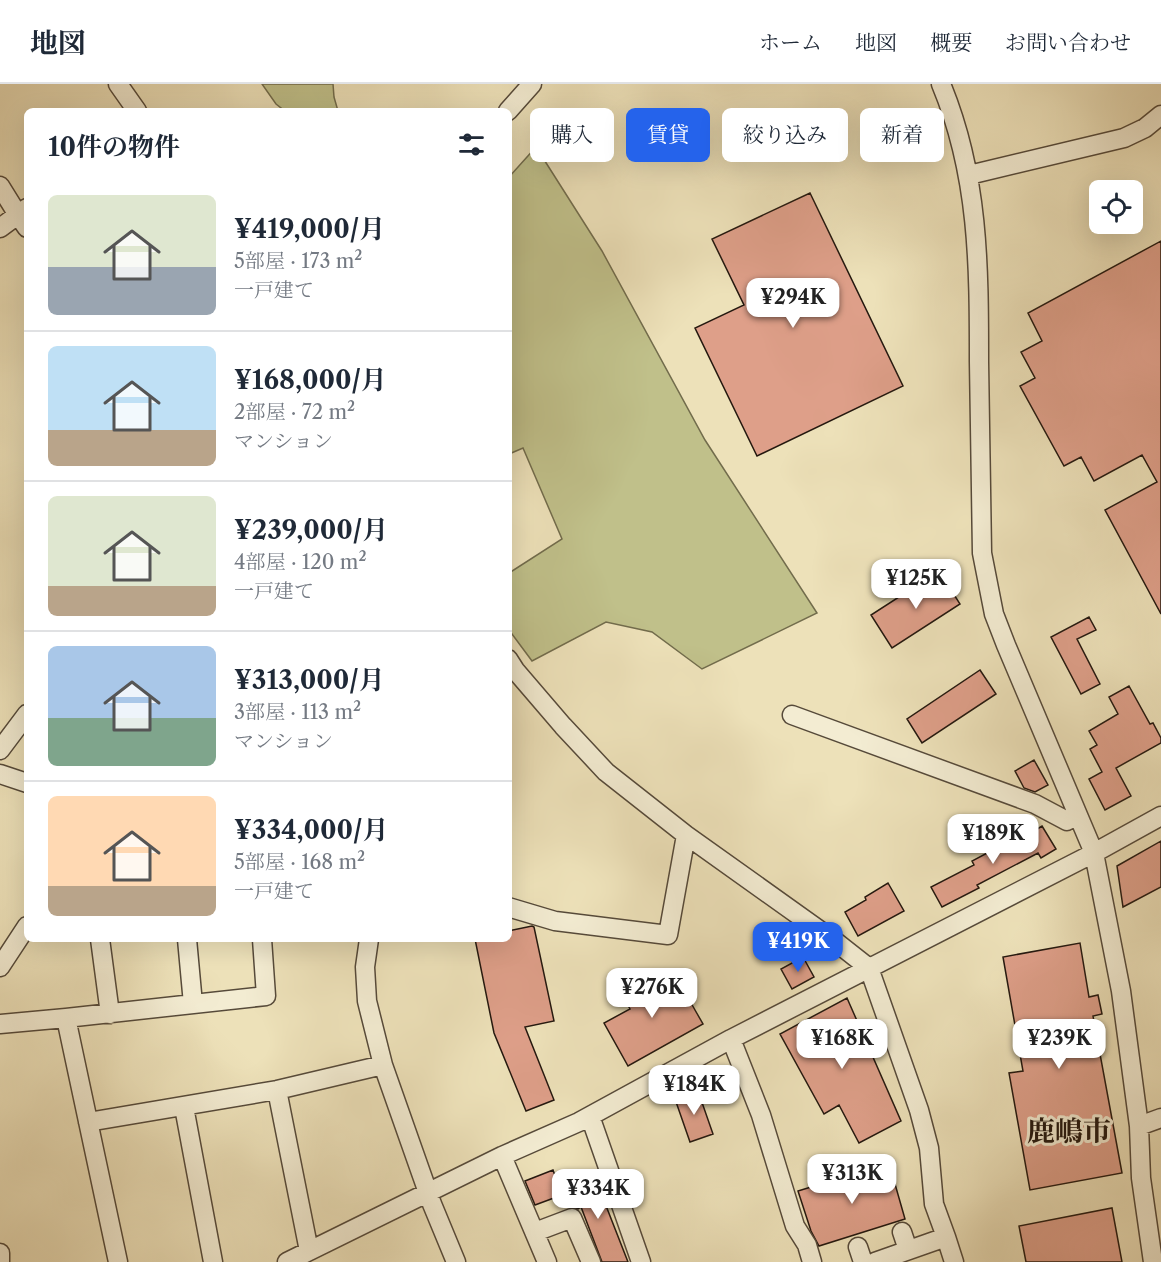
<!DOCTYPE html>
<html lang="ja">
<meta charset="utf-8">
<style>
:root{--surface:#fff;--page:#f2f2f3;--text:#1f2937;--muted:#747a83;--line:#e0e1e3;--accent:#2563eb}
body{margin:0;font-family:"Libre Caslon Text","Noto Serif JP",serif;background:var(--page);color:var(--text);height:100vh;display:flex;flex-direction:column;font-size:22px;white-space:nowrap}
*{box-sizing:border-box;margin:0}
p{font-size:20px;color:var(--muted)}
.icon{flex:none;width:33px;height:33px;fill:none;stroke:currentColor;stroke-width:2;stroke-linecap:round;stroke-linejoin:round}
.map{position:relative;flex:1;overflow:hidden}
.sheet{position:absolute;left:24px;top:24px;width:488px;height:834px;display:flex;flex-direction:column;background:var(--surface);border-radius:9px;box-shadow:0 6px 24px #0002}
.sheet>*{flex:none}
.top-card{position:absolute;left:530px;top:24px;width:542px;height:54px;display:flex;gap:12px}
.buttons{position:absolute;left:1089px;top:96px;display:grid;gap:12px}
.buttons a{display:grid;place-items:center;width:54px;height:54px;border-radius:9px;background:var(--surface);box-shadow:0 6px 24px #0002;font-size:30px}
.price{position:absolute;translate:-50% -51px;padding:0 14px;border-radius:12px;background:#fff;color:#222;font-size:20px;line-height:39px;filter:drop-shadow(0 2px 3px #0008)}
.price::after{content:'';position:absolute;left:50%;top:36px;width:18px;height:14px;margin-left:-9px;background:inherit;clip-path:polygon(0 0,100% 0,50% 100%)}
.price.active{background:var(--accent);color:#fff}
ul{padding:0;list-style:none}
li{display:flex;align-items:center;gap:18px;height:150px;padding:0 24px}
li+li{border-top:2px solid var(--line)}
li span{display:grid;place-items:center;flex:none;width:168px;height:120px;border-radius:9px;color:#555}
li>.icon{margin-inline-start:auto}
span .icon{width:72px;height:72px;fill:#fffc;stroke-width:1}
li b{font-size:26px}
h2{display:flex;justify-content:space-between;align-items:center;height:72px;padding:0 24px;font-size:26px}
.chip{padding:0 21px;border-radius:9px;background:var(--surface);box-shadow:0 6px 24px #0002;font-size:21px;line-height:54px}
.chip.active{background:var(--accent);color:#fff}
header{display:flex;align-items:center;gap:36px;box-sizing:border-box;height:84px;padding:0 30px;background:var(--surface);border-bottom:2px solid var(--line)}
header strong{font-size:28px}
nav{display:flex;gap:33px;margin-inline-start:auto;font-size:21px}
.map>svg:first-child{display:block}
</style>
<header>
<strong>地図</strong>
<nav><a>ホーム</a><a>地図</a><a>概要</a><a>お問い合わせ</a></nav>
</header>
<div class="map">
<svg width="1161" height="1178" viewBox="0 0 1161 1178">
<rect width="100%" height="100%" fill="#ede1b9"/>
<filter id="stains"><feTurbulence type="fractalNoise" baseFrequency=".00333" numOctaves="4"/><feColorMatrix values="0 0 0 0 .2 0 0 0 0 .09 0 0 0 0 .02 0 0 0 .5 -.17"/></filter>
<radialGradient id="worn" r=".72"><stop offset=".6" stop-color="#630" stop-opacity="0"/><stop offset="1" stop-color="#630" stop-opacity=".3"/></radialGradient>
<path fill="#c0c08a" stroke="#726c4c" stroke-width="1.5" d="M262,0H333L334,13L338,27H285L276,20Z
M536,63L602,167L705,356L817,529L702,585L652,548L606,538L532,577L509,546V489L562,455L523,364L509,370V93Z"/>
<path fill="#de9f89" stroke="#24180f" stroke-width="1.5" d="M810,109L903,302L757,372L695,244L744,221L712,155Z
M1161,157V530L1105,426L1157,398L1142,371L1094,397L1081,373L1064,382L1020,302L1035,294L1021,268L1042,257L1028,229Z
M939,487L960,520L892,564L871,531Z
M1089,533L1096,546L1077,555L1100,600L1081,610L1051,553Z
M980,586L996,610L922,659L907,635Z
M1129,602L1150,640L1153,639L1161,654V659L1116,684L1131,712L1105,726L1089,695L1102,688L1090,665L1097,661L1089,647L1118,630L1109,613Z
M1034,676L1048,701L1035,708L1024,704L1015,687Z
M1042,742L1056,765L1041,774L1038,769L977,801L979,804L942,823L931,803L974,781L972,777L1025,749L1026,752Z
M1161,757V803L1123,823L1117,782Z
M888,799L904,827L858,852L845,828L866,816L865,813Z
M532,842L534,843L554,937L525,943L554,1016L526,1027L494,949L475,855H508V847Z
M1080,859L1089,913L1098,911L1102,930L1093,932L1122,1089L1030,1106L1009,989L1023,987L1003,873Z
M803,873L814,893L792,905L781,885Z
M667,886L687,922L691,919L703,940L628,982L604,939L630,925L622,911Z
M847,914L901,1037L859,1059L839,1021L824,1030L780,950Z
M698,1007L713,1050L690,1058L675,1015Z
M889,1079L905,1135L819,1162L811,1147L798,1107Z
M553,1086L562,1111L535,1121L525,1097Z
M597,1094L605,1113L603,1114L628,1178H602L581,1123L578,1125L571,1123L565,1108Z
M1112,1124L1122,1178H1026L1019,1142Z"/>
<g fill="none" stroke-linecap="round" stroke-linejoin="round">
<defs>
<path id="minor" d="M118,0L137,27
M941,0C979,91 979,182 979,278C980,342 981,405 982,469L994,530L1006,561L1094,769L1121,907L1139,1042L1141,1094L1153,1178
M508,27L532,0
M969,91L1124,54L1145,44L1161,31
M0,102L18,131L27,144
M0,144L27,124
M508,575L515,586L563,642L606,688L686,751L836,858L869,884L919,1026L929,1064L934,1120L946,1153L875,1178
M792,631L1035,720L1067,737
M0,666L27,630
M0,690L27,699
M508,823L555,837L668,851L686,751
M100,855L110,930
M187,855L193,920
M369,855L365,883L367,917L383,981L432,1120L456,1178
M0,883L27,842
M66,934L118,1178
M0,940L66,934L266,912L262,855
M731,955L761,1031L795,1142L807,1161L812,1178
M277,1006L309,1167
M184,1023L213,1178
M590,1032L641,1178
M88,1038L277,1006L383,981
M1139,1042L1161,1034
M502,1072L547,1178
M535,1148L572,1134L591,1178
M902,1148L908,1166
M946,1153L954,1178
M858,1163L863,1178
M0,1169V1178
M287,1178L502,1072L579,1038L731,955L1094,769L1161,732"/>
</defs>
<use href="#minor" stroke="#564a3a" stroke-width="21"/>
<use href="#minor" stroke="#f3ecd2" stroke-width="18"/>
</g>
<g text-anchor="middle" stroke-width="6" stroke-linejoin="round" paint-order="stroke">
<g font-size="28" font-weight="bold" fill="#24180f" stroke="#f3ecd2">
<text x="1069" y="1057">鹿嶋市</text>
</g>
</g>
<rect width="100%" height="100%" filter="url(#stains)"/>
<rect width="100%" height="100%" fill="url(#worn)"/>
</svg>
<div class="buttons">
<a><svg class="icon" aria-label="locate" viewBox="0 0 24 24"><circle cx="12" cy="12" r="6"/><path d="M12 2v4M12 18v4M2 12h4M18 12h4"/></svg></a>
</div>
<b class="price" style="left:793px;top:245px">¥294K</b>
<b class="price" style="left:916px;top:526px">¥125K</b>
<b class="price" style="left:993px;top:781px">¥189K</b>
<b class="price active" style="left:798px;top:889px">¥419K</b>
<b class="price" style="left:652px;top:935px">¥276K</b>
<b class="price" style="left:842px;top:986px">¥168K</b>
<b class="price" style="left:1059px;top:986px">¥239K</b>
<b class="price" style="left:694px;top:1032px">¥184K</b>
<b class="price" style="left:852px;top:1121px">¥313K</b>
<b class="price" style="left:598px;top:1136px">¥334K</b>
<div class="top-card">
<a class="chip">購入</a>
<a class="chip active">賃貸</a>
<a class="chip">絞り込み</a>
<a class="chip">新着</a>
</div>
<section class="sheet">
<h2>10件の物件<svg class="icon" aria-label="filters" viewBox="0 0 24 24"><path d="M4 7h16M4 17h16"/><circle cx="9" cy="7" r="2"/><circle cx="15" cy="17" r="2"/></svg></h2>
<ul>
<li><span style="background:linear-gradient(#dfe7d0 60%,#9aa5b1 0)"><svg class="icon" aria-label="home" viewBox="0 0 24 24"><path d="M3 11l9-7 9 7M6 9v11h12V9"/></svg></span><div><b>¥419,000/月</b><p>5部屋 · 173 m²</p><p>一戸建て</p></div></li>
<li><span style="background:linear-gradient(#bfe0f5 70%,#b9a48a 0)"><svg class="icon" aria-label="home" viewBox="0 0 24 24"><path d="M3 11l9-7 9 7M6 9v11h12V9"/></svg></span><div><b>¥168,000/月</b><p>2部屋 · 72 m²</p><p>マンション</p></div></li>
<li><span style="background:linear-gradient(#dfe7d0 75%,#b9a48a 0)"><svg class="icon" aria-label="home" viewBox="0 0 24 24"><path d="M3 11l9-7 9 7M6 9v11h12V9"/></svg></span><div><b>¥239,000/月</b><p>4部屋 · 120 m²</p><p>一戸建て</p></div></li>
<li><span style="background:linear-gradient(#a9c7e8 60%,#7fa58c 0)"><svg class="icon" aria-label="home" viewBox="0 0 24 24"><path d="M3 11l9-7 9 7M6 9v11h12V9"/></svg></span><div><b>¥313,000/月</b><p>3部屋 · 113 m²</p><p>マンション</p></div></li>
<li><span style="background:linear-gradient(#ffd9b3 75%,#b9a48a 0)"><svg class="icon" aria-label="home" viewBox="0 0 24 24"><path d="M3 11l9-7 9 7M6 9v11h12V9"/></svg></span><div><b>¥334,000/月</b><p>5部屋 · 168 m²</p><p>一戸建て</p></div></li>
</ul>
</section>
</div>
